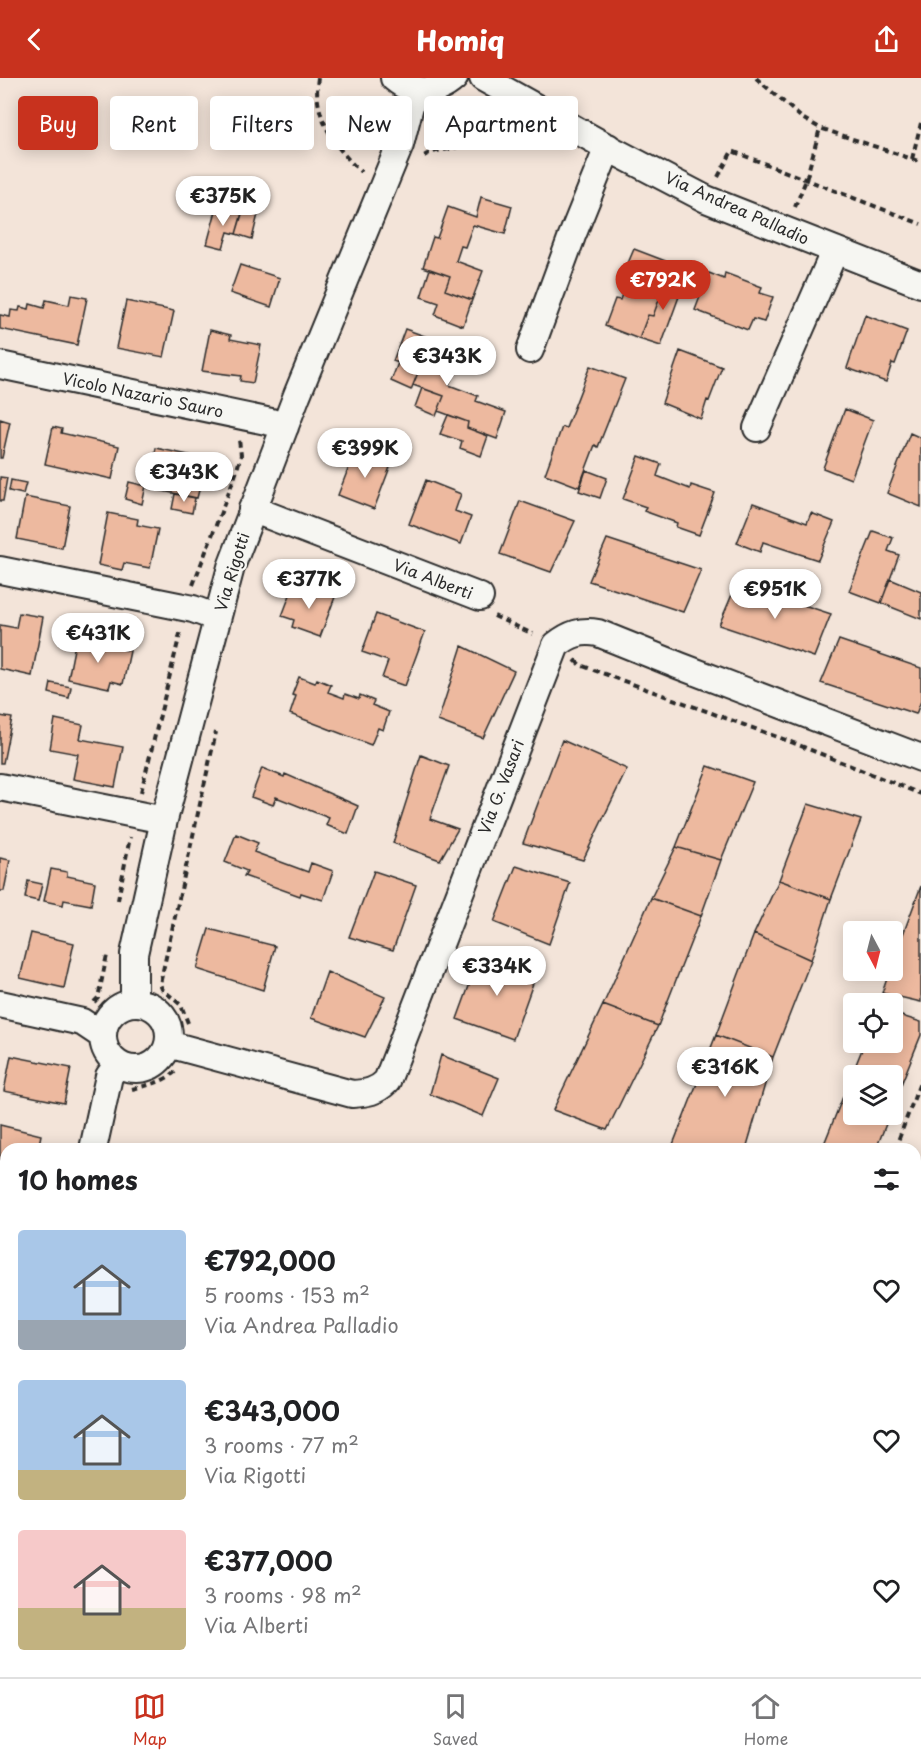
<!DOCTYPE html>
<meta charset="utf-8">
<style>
:root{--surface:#fff;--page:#f6f6f6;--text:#202124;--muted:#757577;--line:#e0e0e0;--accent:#c8321e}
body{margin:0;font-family:"Playpen Sans",sans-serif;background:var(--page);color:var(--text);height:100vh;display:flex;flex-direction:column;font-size:22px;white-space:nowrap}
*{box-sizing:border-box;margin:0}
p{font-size:20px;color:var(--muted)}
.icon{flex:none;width:33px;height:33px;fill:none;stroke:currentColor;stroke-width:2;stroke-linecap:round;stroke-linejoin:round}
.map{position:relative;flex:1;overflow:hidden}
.sheet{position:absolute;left:0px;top:1065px;width:921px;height:534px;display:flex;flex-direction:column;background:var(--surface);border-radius:18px 18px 0 0;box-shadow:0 3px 15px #0003}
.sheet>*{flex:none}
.hud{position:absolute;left:18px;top:18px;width:600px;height:54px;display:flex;gap:12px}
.needle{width:39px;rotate:173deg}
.fabs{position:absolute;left:843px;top:843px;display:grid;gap:12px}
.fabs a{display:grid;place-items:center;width:60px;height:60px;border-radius:6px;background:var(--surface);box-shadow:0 3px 15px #0003;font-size:30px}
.price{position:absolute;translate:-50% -51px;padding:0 14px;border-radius:21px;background:#fff;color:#222;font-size:20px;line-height:39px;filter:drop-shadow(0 2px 3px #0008)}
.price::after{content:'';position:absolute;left:50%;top:36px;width:18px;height:14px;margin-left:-9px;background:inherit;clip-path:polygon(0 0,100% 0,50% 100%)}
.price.selected{background:var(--accent);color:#fff}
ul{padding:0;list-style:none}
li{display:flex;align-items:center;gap:18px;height:150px;padding:0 18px}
li span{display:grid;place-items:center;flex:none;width:168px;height:120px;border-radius:6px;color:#555}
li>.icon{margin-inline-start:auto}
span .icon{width:72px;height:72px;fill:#fffc;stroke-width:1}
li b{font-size:26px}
h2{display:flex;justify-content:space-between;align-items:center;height:72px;padding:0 18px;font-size:26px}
.pill{padding:0 21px;border-radius:6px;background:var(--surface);box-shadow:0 3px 15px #0003;font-size:21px;line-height:54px}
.pill.selected{background:var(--accent);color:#fff}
header{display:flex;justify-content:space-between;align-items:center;height:78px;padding:0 18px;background:var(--accent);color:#fff;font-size:27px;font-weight:800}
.tab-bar{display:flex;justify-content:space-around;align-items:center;height:84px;border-top:2px solid var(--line);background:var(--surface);font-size:16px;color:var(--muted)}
.tab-bar a{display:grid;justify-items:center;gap:3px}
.tab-bar .selected{color:var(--accent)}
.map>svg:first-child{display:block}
</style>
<header><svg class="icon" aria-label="back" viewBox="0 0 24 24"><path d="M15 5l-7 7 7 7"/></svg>Homiq<svg class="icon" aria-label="share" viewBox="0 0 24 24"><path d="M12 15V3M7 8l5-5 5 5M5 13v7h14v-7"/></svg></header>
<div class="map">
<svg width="921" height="1599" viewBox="0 0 921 1599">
<rect width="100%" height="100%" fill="#f3e4d9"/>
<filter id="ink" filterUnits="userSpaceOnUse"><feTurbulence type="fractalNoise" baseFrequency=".0167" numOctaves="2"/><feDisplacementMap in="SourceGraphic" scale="12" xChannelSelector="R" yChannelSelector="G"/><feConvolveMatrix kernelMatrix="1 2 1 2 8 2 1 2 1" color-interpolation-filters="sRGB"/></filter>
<g filter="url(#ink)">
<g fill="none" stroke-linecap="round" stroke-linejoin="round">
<path stroke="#63939a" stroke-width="8" d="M0,1203L6,1205
M497,1593L506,1599"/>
</g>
<path fill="#edb99f" stroke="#2b2b2b" stroke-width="1.5" d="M481,119L512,128L505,156L473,147L465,169L461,168L456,183L483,193L472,222L445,212L450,198L423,189L433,159L437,160L448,129L476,139Z
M244,128L259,132L252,161L236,156Z
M217,129L242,136L236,156L228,154L223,170L207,166Z
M634,171L668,184L659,209L663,211L653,238L648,237L639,261L605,248L615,221L620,222L628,199L623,197Z
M240,187L280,200L271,229L230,215Z
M430,191L450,198L445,212L472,222L463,248L435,237L439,225L421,219Z
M709,195L724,201L725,195L762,209L760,215L773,219L764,244L753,241L748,252L695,232Z
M663,196L685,202L661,268L639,261L648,237L653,238L663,211L659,209Z
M71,217L87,220L77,267L0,251V237L10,239L11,232L19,233L20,229L29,231L30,226L44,230L46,222L69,227Z
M126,223L174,233L164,279L116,270Z
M865,237L907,253L895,286L892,285L886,304L847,290Z
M405,251L430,260L424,279L455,291L449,307L478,318L476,323L506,334L497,361L467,350L468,344L438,333L444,318L413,307L419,292L393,283Z
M210,252L231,257L230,261L261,267L253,305L240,303L241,298L202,293Z
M680,273L722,289L709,323L707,322L701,341L662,325Z
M398,285L419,292L411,312L391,303Z
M590,288L625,301L598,369L595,367L579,409L545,396L562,349L566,350Z
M422,310L444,318L436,338L415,329Z
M845,331L873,342L851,401L823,390Z
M448,337L468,344L467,350L488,358L481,378L460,370L462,363L440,356Z
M0,341L10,344L2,380H0Z
M53,349L62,351L61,355L119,368L112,401L45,386Z
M910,355L921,360V429L887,415Z
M156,370L207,381L197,420L148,410Z
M356,371L392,384L374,431L338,417Z
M639,378L661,386L657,398L690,411L691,407L715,415L699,457L676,449L677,445L644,433L646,429L623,421Z
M586,392L607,400L600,420L579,413Z
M0,399L7,400L3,423H0Z
M11,402L26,405L23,416L9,413Z
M426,402L461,416L455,433L471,439L461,466L409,446Z
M129,404L146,408L142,426L125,421Z
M175,416L195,420L192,435L172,431Z
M25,419L70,428L62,470L17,461Z
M520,423L575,443L551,494L500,476Z
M753,425L807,445L811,435L834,444L818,482L763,464L760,474L737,465Z
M108,435L138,441L137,447L158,451L150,490L124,485L122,492L98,487Z
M873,453L893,460L888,473L899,477L881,525L849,513Z
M607,461L701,492L683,534L589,503Z
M890,501L921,514V541L881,525Z
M737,505L831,536L814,579L719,547Z
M293,509L305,513L307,509L335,519L320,559L292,549L294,542L282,538Z
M19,535L43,539L32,598L0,591V547L16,550Z
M376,536L425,554L405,608L382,600L388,583L362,574Z
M76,561L130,573L123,606L111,603L109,610L68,601Z
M839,562L921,590V623L916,636L821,605Z
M462,568L514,593L483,660L438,643Z
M299,599L315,605L317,601L331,607L328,614L344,620L345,616L359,621L360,617L374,623L372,627L389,634L383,652L378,650L371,667L290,636L296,618L292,617Z
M51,605L71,609L69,620L49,615Z
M0,638L12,640L3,685H0Z
M55,641L83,647L80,661L123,669L115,709L73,701L78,676L50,671Z
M562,662L627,691L583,782L523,765Z
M421,677L449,688L430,741L458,751L440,782L393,765Z
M708,688L753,704L721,782L676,769Z
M262,690L284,699L285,696L358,728L348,756L326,747L329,740L276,719L273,727L251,719Z
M808,726L861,742L831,821L779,802Z
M236,756L258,765L254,774L308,794L311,785L333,793L323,822L301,815L300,818L244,798L247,793L225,784Z
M676,769L721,782L701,838L651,820Z
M0,780L10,782L4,813H0Z
M516,788L570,805L549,866L494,844Z
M51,791L67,794V798L95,804L91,827L64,822L63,827L44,823Z
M374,793L416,807L393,872L349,859Z
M779,802L831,821L811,882L754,856Z
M28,803L42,806L38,823L25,820Z
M921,808V924L882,915L890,892H892V886Z
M651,820L701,838L658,948L603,927Z
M209,851L275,868L263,912L197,891Z
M31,855L74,865L64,910L20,900Z
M754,856L811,882L773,979L716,957Z
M480,878L536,897L513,961L457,941Z
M327,894L385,919L365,959L311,940Z
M603,927L658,948L607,1052L553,1032Z
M892,935L921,944V957L892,1029V998H854V1036H890L876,1071H822L865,964H892Z
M716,957L773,979L746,1071H680L672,1069Z
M441,977L499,1000L483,1038L430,1016Z
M11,978L71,990L64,1025L4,1013Z
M0,1047L41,1057L38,1071H6V1088L0,1086Z
M0,1142L6,1144V1183L0,1182Z
M0,1396L6,1399V1421L0,1435Z
M336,1593H349L346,1599H333Z"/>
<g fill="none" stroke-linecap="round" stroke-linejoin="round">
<defs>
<path id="minor" d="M394,0C413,16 435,17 454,0
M483,0L616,74L706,121L921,206
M530,272L572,158L608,69
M0,287L271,344L285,349
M757,350L835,172
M252,431L480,519
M0,492L193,531L217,540
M0,709L164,742
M134,925V876L164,742L231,489L297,317L400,67L414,12
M103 958a33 33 0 1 1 66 0a33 33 0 1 1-66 0Z
M0,926L82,944L103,958
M168,966L352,1016C367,1015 376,1014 387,1003L556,567C570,556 581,552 598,555L680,588L921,680
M93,1071L109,998L118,986
M0,1111L6,1113
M0,1360L6,1362
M0,1551L6,1547
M95,1593L99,1599"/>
</defs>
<use href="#minor" stroke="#2b2b2b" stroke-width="30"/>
<path stroke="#2b2b2b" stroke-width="4" stroke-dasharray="6 4.5" stroke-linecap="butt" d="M318,0C312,37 336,71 361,94
M756,0L802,40L820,50L921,84
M424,78C435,71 446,73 457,69C477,62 487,54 501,39
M912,81L921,45
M718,99L732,73L921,146
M795,129L806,102L820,50
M193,507L236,395L241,377L239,362
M494,538L533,556
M575,582L580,587L791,664L921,716
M141,714L181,552
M118,822L130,759
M94,924L98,920L107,877
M188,945L181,927L162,911L160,906L216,654
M132,1011C148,1007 162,1005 175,994
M895,1071L921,1002
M915,1180L921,1182"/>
<use href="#minor" stroke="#f6f6f2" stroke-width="26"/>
</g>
</g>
<g text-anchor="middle" stroke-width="4.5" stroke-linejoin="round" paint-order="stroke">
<g font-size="16" fill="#2b2b2b" stroke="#f6f6f2">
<text transform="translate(737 130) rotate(24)" y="6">Via Andrea Palladio</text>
<text transform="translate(143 317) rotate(12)" y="6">Vicolo Nazario Sauro</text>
<text transform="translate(232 494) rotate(-73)" y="6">Via Rigotti</text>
<text transform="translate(433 501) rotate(21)" y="6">Via Alberti</text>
<text transform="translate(501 709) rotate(-69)" y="6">Via G. Vasari</text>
</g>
</g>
</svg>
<div class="fabs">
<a><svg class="needle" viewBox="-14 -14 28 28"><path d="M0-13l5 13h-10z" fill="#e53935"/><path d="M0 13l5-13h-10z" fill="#757577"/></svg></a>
<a><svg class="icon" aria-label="locate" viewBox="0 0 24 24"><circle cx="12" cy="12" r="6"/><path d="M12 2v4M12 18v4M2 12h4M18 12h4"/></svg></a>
<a><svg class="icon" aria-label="layers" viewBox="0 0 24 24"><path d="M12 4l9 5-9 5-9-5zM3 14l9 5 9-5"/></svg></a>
</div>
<b class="price" style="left:223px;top:149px">€375K</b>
<b class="price selected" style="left:663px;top:233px">€792K</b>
<b class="price" style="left:447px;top:309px">€343K</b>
<b class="price" style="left:365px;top:401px">€399K</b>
<b class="price" style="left:184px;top:425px">€343K</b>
<b class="price" style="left:309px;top:532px">€377K</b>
<b class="price" style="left:775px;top:542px">€951K</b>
<b class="price" style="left:98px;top:586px">€431K</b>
<b class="price" style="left:497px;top:919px">€334K</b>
<b class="price" style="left:725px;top:1020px">€316K</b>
<div class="hud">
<a class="pill selected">Buy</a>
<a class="pill">Rent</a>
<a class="pill">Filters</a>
<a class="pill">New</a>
<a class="pill">Apartment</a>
</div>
<section class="sheet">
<h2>10 homes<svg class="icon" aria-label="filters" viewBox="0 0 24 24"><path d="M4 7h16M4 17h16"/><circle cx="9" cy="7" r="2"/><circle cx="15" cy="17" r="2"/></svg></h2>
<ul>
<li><span style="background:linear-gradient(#a9c7e8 75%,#9aa5b1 0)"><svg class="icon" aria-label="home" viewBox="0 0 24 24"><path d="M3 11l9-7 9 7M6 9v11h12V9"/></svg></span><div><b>€792,000</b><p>5 rooms · 153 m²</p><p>Via Andrea Palladio</p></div><svg class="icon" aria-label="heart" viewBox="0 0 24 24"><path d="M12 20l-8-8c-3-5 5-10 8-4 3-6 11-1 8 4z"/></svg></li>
<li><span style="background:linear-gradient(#a9c7e8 75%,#c2b280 0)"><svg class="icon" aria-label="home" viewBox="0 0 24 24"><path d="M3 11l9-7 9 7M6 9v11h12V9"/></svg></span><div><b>€343,000</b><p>3 rooms · 77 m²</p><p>Via Rigotti</p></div><svg class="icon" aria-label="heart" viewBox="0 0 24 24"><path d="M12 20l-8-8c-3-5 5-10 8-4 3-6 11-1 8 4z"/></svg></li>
<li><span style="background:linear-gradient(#f6c9c9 65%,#c2b280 0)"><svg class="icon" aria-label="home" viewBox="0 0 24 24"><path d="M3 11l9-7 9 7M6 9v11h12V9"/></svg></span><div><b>€377,000</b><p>3 rooms · 98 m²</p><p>Via Alberti</p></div><svg class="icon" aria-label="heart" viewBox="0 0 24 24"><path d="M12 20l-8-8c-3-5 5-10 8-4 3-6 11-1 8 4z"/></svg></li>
</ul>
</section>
</div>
<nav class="tab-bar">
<a class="selected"><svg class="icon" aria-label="map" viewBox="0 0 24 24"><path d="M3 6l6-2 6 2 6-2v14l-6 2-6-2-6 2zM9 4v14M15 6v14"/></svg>Map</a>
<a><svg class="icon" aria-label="saved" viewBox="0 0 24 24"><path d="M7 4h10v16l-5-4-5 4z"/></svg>Saved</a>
<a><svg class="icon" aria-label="home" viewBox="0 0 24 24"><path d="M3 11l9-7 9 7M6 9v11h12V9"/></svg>Home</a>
</nav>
